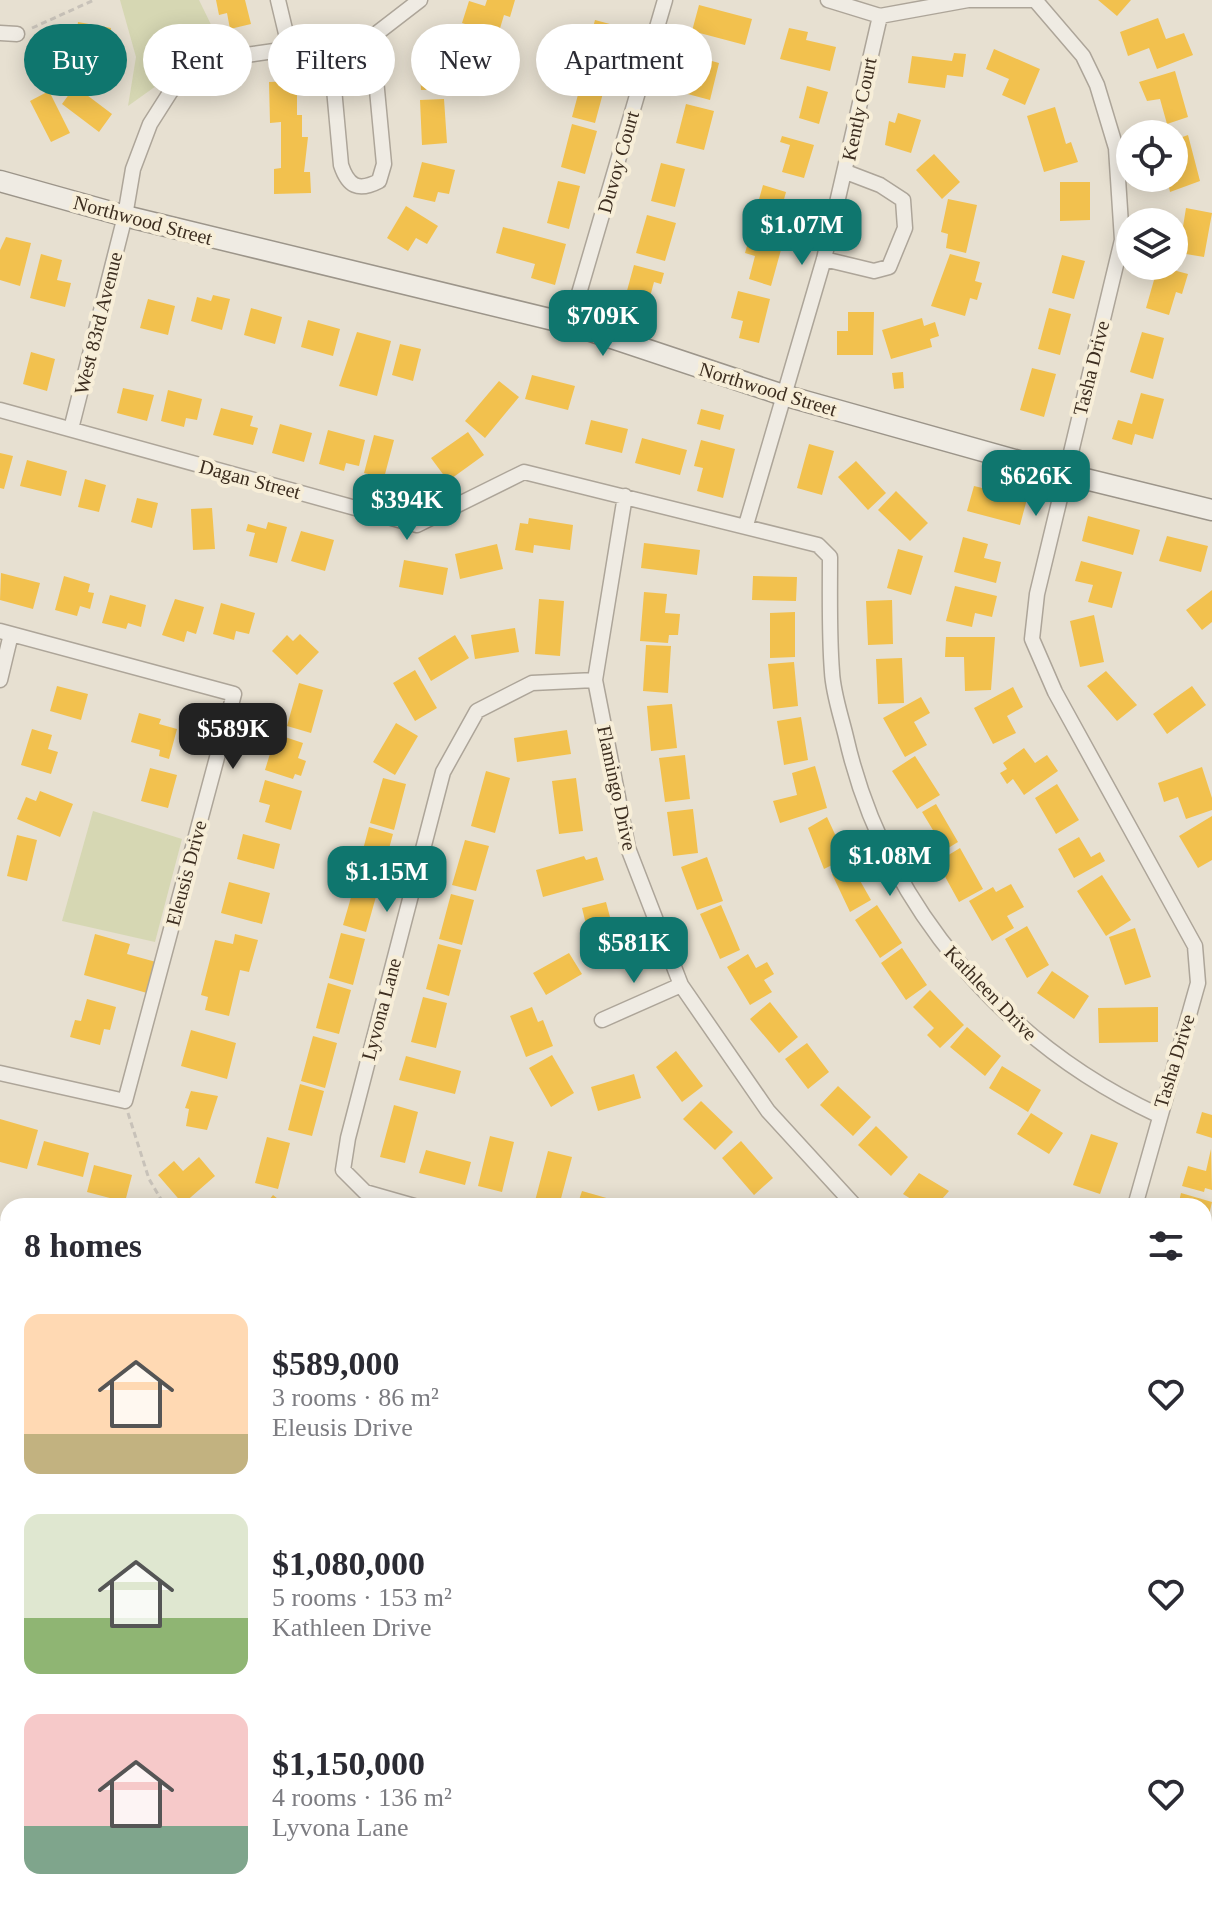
<!DOCTYPE html>
<meta charset="utf-8">
<style>
:root{--surface:#fff;--page:#f7f7f7;--text:#2b2b33;--muted:#7c7c81;--accent:#0f766e}
body{margin:0;font-family:"Times New Roman",serif;background:var(--page);color:var(--text);height:100vh;display:flex;flex-direction:column;font-size:30px;white-space:nowrap}
*{box-sizing:border-box;margin:0}
p{font-size:26px;color:var(--muted)}
.icon{flex:none;width:44px;height:44px;fill:none;stroke:currentColor;stroke-width:2;stroke-linecap:round;stroke-linejoin:round}
.map{position:relative;flex:1;overflow:hidden}
.panel{position:absolute;left:0px;top:1198px;width:1212px;height:712px;display:flex;flex-direction:column;background:var(--surface);border-radius:24px 24px 0 0;box-shadow:0 4px 20px #0003}
.panel>*{flex:none}
.hud{position:absolute;left:24px;top:24px;width:800px;height:72px;display:flex;gap:16px}
.controls{position:absolute;left:1116px;top:120px;display:grid;gap:16px}
.controls a{display:grid;place-items:center;width:72px;height:72px;border-radius:50%;background:var(--surface);box-shadow:0 4px 20px #0003;font-size:40px}
.price{position:absolute;translate:-50% -68px;padding:0 18px;border-radius:16px;background:var(--accent);color:#fff;font-size:26px;line-height:52px;filter:drop-shadow(0 2px 4px #0008)}
.price::after{content:'';position:absolute;left:50%;top:48px;width:24px;height:18px;margin-left:-12px;background:inherit;clip-path:polygon(0 0,100% 0,50% 100%)}
.price.selected{background:#222;color:#fff}
ul{padding:0;list-style:none}
li{display:flex;align-items:center;gap:24px;height:200px;padding:0 24px}
li span{display:grid;place-items:center;flex:none;width:224px;height:160px;border-radius:16px;color:#555}
li>.icon{margin-inline-start:auto}
span .icon{width:96px;height:96px;fill:#fffc;stroke-width:1}
li b{font-size:34px}
h2{display:flex;justify-content:space-between;align-items:center;height:96px;padding:0 24px;font-size:34px}
.chip{padding:0 28px;border-radius:36px;background:var(--surface);box-shadow:0 4px 20px #0003;font-size:28px;line-height:72px}
.chip.selected{background:var(--accent);color:#fff}
.map>svg:first-child{display:block}
</style>
<div class="map">
<svg width="1212" height="1910" viewBox="0 0 1212 1910">
<rect width="100%" height="100%" fill="#e7e0d1"/>
<path fill="#d6d7b3" d="M120,0H199L219,41L128,106L136,57Z
M93,811L182,839L155,942L62,921Z
M42,1902H92L90,1910H39Z"/>
<path fill="#f2c14e" d="M216,0H245L251,24L230,29L227,13L219,15Z
M487,0H515L510,17L504,15L498,35L462,23L469,1L485,6Z
M1098,0H1131L1117,16Z
M699,5L752,19L745,45L692,31Z
M1158,18L1166,39L1184,33L1193,55L1157,69L1149,48L1128,56L1120,32Z
M595,20L621,27L612,65L585,58Z
M78,22L111,28L108,49L75,43Z
M789,28L808,32L806,40L836,47L830,71L780,59Z
M431,45H457L458,89L421,90L420,70H431Z
M994,49L1040,69L1025,105L1002,95L1009,79L986,69Z
M80,50L114,62L107,83L73,71Z
M954,53L966,54L963,77L947,75L945,88L908,83L912,56L952,61Z
M694,56L719,63L710,100L684,93Z
M1175,71L1188,117L1167,124L1160,99L1147,101L1139,82Z
M584,72L607,78L595,123L572,117Z
M297,81V115H302V137H308L304,172H310L311,193L274,194V169L281,168V122L270,123L269,82Z
M75,86L112,114L99,132L62,104Z
M807,86L828,92L819,124L799,118Z
M49,91L70,133L51,142L30,101Z
M444,99L447,143L422,145L420,100Z
M686,104L714,111L704,150L676,143Z
M1055,107L1066,144L1071,142L1078,162L1044,172L1027,116Z
M898,113L921,120L911,153L885,145L889,121L895,123Z
M572,124L597,131L585,174L561,167Z
M1188,135L1200,181L1170,192L1167,178H1174V140Z
M782,136L814,145L804,178L782,172L790,145L780,142Z
M934,154L960,182L942,199L916,170Z
M422,162L455,170L449,194L438,192L435,202L413,197Z
M661,163L685,169L675,207L651,201Z
M558,181L580,186L569,229L547,223Z
M1060,182H1090V220L1060,221Z
M763,185L786,192L783,203L800,208L794,232L753,221Z
M948,199L977,205L966,253L946,248L948,234L941,232Z
M406,206L438,226L427,244L416,238L408,251L387,238Z
M1186,208L1212,213L1204,257L1174,252V237L1181,239Z
M647,215L676,223L665,261L636,253Z
M503,227L566,244L555,285L531,278L535,264L496,253Z
M757,232L784,239L771,286L749,279L755,256L745,253L749,239L754,241Z
M6,237L31,243L20,286L0,280V250Z
M41,254L62,260L57,280L71,283L65,307L30,298Z
M950,254L980,262L975,281L982,283L977,300L970,298L965,316L931,306Z
M1062,255L1085,261L1074,299L1052,293Z
M634,265L664,273L661,284L654,282L645,315L622,309Z
M1158,266L1188,274L1182,294L1176,292L1169,315L1146,308Z
M738,291L770,299L759,343L739,338L743,321L731,318Z
M213,295L230,299L222,330L191,321L197,297L211,301Z
M148,299L175,306L168,335L140,328Z
M251,308L282,317L275,344L244,335Z
M1049,308L1071,314L1060,355L1038,349Z
M848,312H874L873,355H837V331H848Z
M922,318L924,326L935,322L939,336L930,339L932,347L891,359L882,330Z
M308,320L340,329L333,356L301,347Z
M357,332L391,341L377,396L339,386Z
M1142,332L1164,338L1153,379L1130,372Z
M400,344L421,349L413,381L392,375Z
M31,352L55,359L47,391L23,384Z
M1032,368L1056,374L1044,417L1020,410Z
M903,372L904,388L894,389L892,373Z
M532,375L575,386L568,410L525,399Z
M499,381L519,397L485,438L465,421Z
M123,388L154,395L147,421L117,413Z
M168,390L202,399L197,420L186,418L184,427L161,421Z
M1141,393L1164,399L1153,439L1135,434L1132,445L1112,439L1118,420L1132,424Z
M221,408L253,416L250,426L258,428L253,445L213,435Z
M701,409L724,415L720,430L697,424Z
M591,420L628,429L622,453L585,444Z
M280,424L312,433L304,462L272,453Z
M328,430L365,440L359,466L346,463L344,471L319,464Z
M468,432L484,455L448,481L431,458Z
M374,435L394,440L384,478L364,473Z
M642,438L687,450L680,475L635,463Z
M701,440L735,449L723,498L697,491L703,468L694,466Z
M809,444L834,451L822,495L797,488Z
M0,453L13,456L4,489L0,488Z
M27,460L67,471L61,496L20,486Z
M856,461L886,493L868,510L838,477Z
M85,479L106,485L99,512L78,507Z
M974,486L1027,499L1020,525L967,511Z
M896,491L928,523L910,541L878,510Z
M137,498L158,503L152,528L131,522Z
M212,508L215,549L193,550L191,509Z
M1088,516L1140,530L1133,555L1082,541Z
M529,518L573,525L570,550L534,545L533,553L515,550L520,523L528,524Z
M268,522L287,527L277,563L249,556L255,533L246,531L248,524L266,529Z
M301,531L334,540L325,571L291,561Z
M1167,536L1208,546L1201,572L1159,561Z
M963,537L988,544L984,558L1001,562L996,583L954,572Z
M644,543L700,550L697,575L641,568Z
M497,544L503,569L460,579L455,554Z
M898,549L923,556L911,595L887,588Z
M404,560L448,568L443,595L399,587Z
M1081,561L1122,572L1112,608L1088,602L1093,585L1075,581Z
M1,573L40,583L33,609L0,600Z
M64,576L90,584L88,592L94,593L90,609L80,606L77,616L55,610Z
M753,576L797,577L796,601L752,600Z
M955,586L997,596L992,617L975,613L972,627L946,621Z
M1212,590V622L1202,630L1186,610Z
M644,592L667,594L665,613L680,614L678,635H669L668,643L640,641Z
M110,595L146,605L141,627L128,623L126,629L102,623Z
M175,599L204,607L196,634L187,631L184,642L162,635Z
M539,599L564,601L560,656L535,654Z
M892,600L893,644L868,645L866,601Z
M221,603L255,613L249,634L236,631L234,640L213,634Z
M795,612V657L770,658V613Z
M1094,615L1104,662L1080,667L1070,621Z
M515,628L519,652L475,659L471,635Z
M300,634L319,652L297,675L272,651L287,635L293,641Z
M455,635L469,658L431,681L418,658Z
M946,637H995L991,690L965,691L964,657H945Z
M646,645L671,646L668,693L643,691Z
M902,658L904,703L878,704L876,659Z
M794,662L798,706L773,709L768,664Z
M415,670L437,708L415,721L393,683Z
M1106,671L1137,705L1117,721L1087,686Z
M299,683L323,690L311,733L287,726Z
M57,686L88,694L81,720L50,711Z
M1192,686L1206,705L1167,734L1153,714Z
M1013,687L1023,707L1007,716L1016,733L993,744L974,708Z
M921,697L930,713L914,722L927,745L905,757L883,718Z
M672,704L677,748L651,751L647,706Z
M139,713L161,719L159,724L177,729L169,759L159,756L160,750L131,742Z
M801,717L808,760L784,765L777,721Z
M396,723L418,736L395,775L373,762Z
M32,729L52,735L48,749L58,752L51,774L21,765Z
M567,730L571,754L517,762L514,738Z
M276,734L303,743L298,758L306,761L301,776L295,774L293,779L265,770Z
M1024,748L1035,763L1047,755L1058,771L1024,795L1013,779L1007,784L1000,773L1007,769L1003,763Z
M685,755L690,799L665,802L659,758Z
M915,756L940,795L917,809L892,771Z
M815,766L827,808L780,823L773,801L797,795L792,773Z
M1202,767L1212,798V810L1186,819L1178,797L1164,802L1158,783Z
M150,768L177,775L168,808L141,801Z
M486,771L510,778L495,833L471,826Z
M383,778L406,784L394,830L370,823Z
M576,778L583,831L559,834L552,781Z
M265,780L302,791L291,830L265,822L270,805L259,802Z
M1057,784L1079,820L1056,834L1035,798Z
M40,791L73,804L60,837L17,819L26,797L36,801Z
M936,804L958,842L945,850L922,812Z
M693,809L698,853L673,856L667,812Z
M1212,816V860L1198,868L1179,836Z
M827,817L846,858L824,869L808,828Z
M369,827L393,834L381,878L357,872Z
M243,834L280,844L274,869L237,859Z
M17,835L37,840L27,881L7,876Z
M1079,837L1091,857L1100,852L1105,861L1074,878L1058,849Z
M465,840L489,846L476,891L452,885Z
M960,848L983,889L959,902L937,862Z
M584,856L586,860L597,857L604,880L543,897L536,870Z
M707,857L723,901L697,910L681,867Z
M850,863L871,900L850,912L832,874Z
M1102,875L1131,920L1106,936L1077,891Z
M356,880L379,886L366,932L343,925Z
M229,882L270,893L262,924L221,913Z
M1011,884L1024,907L1007,916L1014,928L992,941L969,901L993,887L996,892Z
M451,894L474,900L462,945L439,939Z
M606,902L618,947L593,953L582,908Z
M721,905L740,950L720,959L700,914Z
M877,905L902,943L880,958L855,920Z
M1027,926L1049,965L1027,978L1005,939Z
M1135,928L1151,977L1125,985L1109,937Z
M341,933L365,939L353,985L329,978Z
M95,934L130,944L127,954L156,962L147,993L84,975Z
M235,934L258,940L249,972L240,970L229,1016L205,1010L208,997L201,995L215,940L233,944Z
M438,944L461,950L449,996L426,989Z
M902,948L927,985L906,1000L881,963Z
M569,953L582,974L546,995L533,973Z
M748,954L756,968L767,962L774,974L764,980L772,992L750,1005L727,967Z
M1052,971L1089,996L1074,1019L1037,993Z
M328,983L351,990L339,1034L316,1028Z
M930,990L964,1025L940,1048L927,1035L934,1028L913,1007Z
M423,997L447,1003L436,1048L411,1042Z
M87,999L116,1007L110,1030L104,1029L100,1045L70,1037L75,1020L81,1021Z
M770,1002L798,1037L779,1053L750,1019Z
M532,1007L538,1022L543,1020L553,1046L526,1057L510,1016Z
M1158,1007V1042L1099,1043L1098,1008Z
M967,1027L1001,1056L985,1076L950,1047Z
M191,1030L236,1043L227,1079L181,1066Z
M313,1036L337,1043L325,1088L301,1081Z
M807,1043L829,1072L808,1089L785,1059Z
M676,1051L703,1086L682,1102L656,1067Z
M552,1055L574,1093L551,1107L529,1068Z
M406,1056L461,1071L455,1094L399,1080Z
M1002,1066L1041,1090L1028,1112L989,1088Z
M634,1074L641,1098L598,1111L591,1087Z
M300,1084L324,1091L312,1136L288,1130Z
M838,1086L871,1117L853,1136L820,1105Z
M191,1091L218,1096L207,1130L186,1126L189,1109L185,1108Z
M701,1101L733,1132L715,1150L683,1119Z
M394,1105L418,1112L405,1163L380,1157Z
M1202,1112L1212,1115V1138L1196,1133Z
M1031,1113L1063,1133L1049,1154L1017,1134Z
M0,1119L38,1130L27,1169L0,1162Z
M876,1126L908,1157L891,1176L858,1145Z
M1091,1134L1118,1143L1100,1194L1073,1185Z
M490,1136L514,1142L502,1192L478,1186Z
M267,1137L290,1143L278,1189L255,1183Z
M44,1141L89,1153L83,1177L37,1165Z
M741,1141L773,1178L754,1195L722,1158Z
M1211,1149L1212,1190L1205,1188L1204,1192L1182,1186L1188,1166L1206,1171Z
M426,1150L471,1162L465,1185L419,1173Z
M548,1151L572,1157L559,1206L535,1201Z
M199,1157L215,1176L183,1204L158,1175L174,1161L183,1171Z
M94,1165L132,1175L125,1202L87,1192Z
M919,1173L949,1191L936,1206H922L903,1194Z
M582,1191L631,1205V1206H577Z
M1181,1193L1212,1202L1205,1232L1204,1206H1178Z
M273,1195L287,1206H264Z
M1,1270L8,1272V1300L0,1298Z
M0,1393L8,1395V1420L0,1418Z
M2,1751L8,1752V1784L0,1781Z
M0,1886L8,1890V1902H16L12,1910H0Z"/>
<path fill="#3f88c5" d="M457,1902L482,1909V1910H455Z"/>
<path fill="#cbbfb2" d="M1204,1612L1212,1614V1654L1204,1652Z
M1204,1702L1212,1705L1205,1736H1204Z
M1204,1849L1212,1853V1879L1204,1896Z"/>
<g fill="none" stroke-linecap="round" stroke-linejoin="round">
<defs>
<path id="lane" d="M1204,1500L1212,1502
M594,1902L600,1910
M784,1910L798,1902"/>
<path id="street" d="M278,0L289,46
M828,0L880,16L968,0H1035L1083,56L1097,85L1116,148L1122,240L1037,594L1032,639L1055,692L1195,946L1198,983L1135,1206
M0,33L17,34
M330,45L341,165C348,186 358,192 379,181L384,164L372,37
M824,259L874,271L889,267L905,228L903,200L880,185L846,172
M570,324L665,0
M0,410L417,525L524,472L818,545L830,557C830,595 829,634 832,672C833,693 841,716 846,737C884,904 1003,1043 1158,1115
M71,429L125,216L133,169L150,124L171,91L194,71L239,56L372,37L420,0
M625,496L595,680L628,848L681,985L768,1111L855,1206
M746,525L824,259L880,16
M0,631L234,694L125,1101L0,1073
M0,680L11,634
M602,1020L681,985
M414,1206L365,1192L343,1170L348,1138L443,772L477,711L532,683L595,680
M0,1228L8,1230
M1204,1389L1212,1392
M0,1598L8,1569
M1204,1808L1212,1811
M940,1902L973,1910
M283,1910L296,1902
M884,1910L898,1902"/>
<path id="secondary" d="M0,181L125,216L570,324L783,395L1065,474L1212,510
M1204,1438L1212,1405
M1204,1551L1212,1553
M1079,1910L1081,1902"/>
</defs>
<use href="#lane" stroke="#ada599" stroke-width="10"/>
<use href="#street" stroke="#ada599" stroke-width="17"/>
<use href="#secondary" stroke="#9c958a" stroke-width="23"/>
<path stroke="#c8c2b9" stroke-width="3" stroke-dasharray="6 4" stroke-linecap="butt" d="M32,28L94,0
M128,1113L149,1179L165,1206
M0,1255L8,1257
M1204,1574H1212
M39,1910L42,1902
M1018,1910L1020,1902"/>
<use href="#lane" stroke="#efebe3" stroke-width="7"/>
<use href="#street" stroke="#efebe3" stroke-width="14"/>
<use href="#secondary" stroke="#efebe3" stroke-width="20"/>
</g>
<g text-anchor="middle" stroke-width="8" stroke-linejoin="round" paint-order="stroke">
<g font-size="20" fill="#3d2e20" stroke="#f7eed8">
<text transform="translate(859 109) rotate(-78)" y="7">Kently Court</text>
<text transform="translate(618 162) rotate(-74)" y="7">Duvoy Court</text>
<text transform="translate(143 220) rotate(15)" y="7">Northwood Street</text>
<text transform="translate(98 323) rotate(-76)" y="7">West 83rd Avenue</text>
<text transform="translate(1091 368) rotate(-76)" y="7">Tasha Drive</text>
<text transform="translate(768 389) rotate(17)" y="7">Northwood Street</text>
<text transform="translate(250 479) rotate(15)" y="7">Dagan Street</text>
<text transform="translate(617 788) rotate(78)" y="7">Flamingo Drive</text>
<text transform="translate(186 873) rotate(-75)" y="7">Eleusis Drive</text>
<text transform="translate(991 993) rotate(46)" y="7">Kathleen Drive</text>
<text transform="translate(381 1009) rotate(-75)" y="7">Lyvona Lane</text>
<text transform="translate(1174 1061) rotate(-73)" y="7">Tasha Drive</text>
</g>
</g>
</svg>
<div class="controls">
<a><svg class="icon" aria-label="locate" viewBox="0 0 24 24"><circle cx="12" cy="12" r="6"/><path d="M12 2v4M12 18v4M2 12h4M18 12h4"/></svg></a>
<a><svg class="icon" aria-label="layers" viewBox="0 0 24 24"><path d="M12 4l9 5-9 5-9-5zM3 14l9 5 9-5"/></svg></a>
</div>
<b class="price" style="left:802px;top:267px">$1.07M</b>
<b class="price" style="left:603px;top:358px">$709K</b>
<b class="price" style="left:1036px;top:518px">$626K</b>
<b class="price" style="left:407px;top:542px">$394K</b>
<b class="price selected" style="left:233px;top:771px">$589K</b>
<b class="price" style="left:890px;top:898px">$1.08M</b>
<b class="price" style="left:387px;top:914px">$1.15M</b>
<b class="price" style="left:634px;top:985px">$581K</b>
<div class="hud">
<a class="chip selected">Buy</a>
<a class="chip">Rent</a>
<a class="chip">Filters</a>
<a class="chip">New</a>
<a class="chip">Apartment</a>
</div>
<section class="panel">
<h2>8 homes<svg class="icon" aria-label="filters" viewBox="0 0 24 24"><path d="M4 7h16M4 17h16"/><circle cx="9" cy="7" r="2"/><circle cx="15" cy="17" r="2"/></svg></h2>
<ul>
<li><span style="background:linear-gradient(#ffd9b3 75%,#c2b280 0)"><svg class="icon" aria-label="home" viewBox="0 0 24 24"><path d="M3 11l9-7 9 7M6 9v11h12V9"/></svg></span><div><b>$589,000</b><p>3 rooms · 86 m²</p><p>Eleusis Drive</p></div><svg class="icon" aria-label="heart" viewBox="0 0 24 24"><path d="M12 20l-8-8c-3-5 5-10 8-4 3-6 11-1 8 4z"/></svg></li>
<li><span style="background:linear-gradient(#dfe7d0 65%,#8fb573 0)"><svg class="icon" aria-label="home" viewBox="0 0 24 24"><path d="M3 11l9-7 9 7M6 9v11h12V9"/></svg></span><div><b>$1,080,000</b><p>5 rooms · 153 m²</p><p>Kathleen Drive</p></div><svg class="icon" aria-label="heart" viewBox="0 0 24 24"><path d="M12 20l-8-8c-3-5 5-10 8-4 3-6 11-1 8 4z"/></svg></li>
<li><span style="background:linear-gradient(#f6c9c9 70%,#7fa58c 0)"><svg class="icon" aria-label="home" viewBox="0 0 24 24"><path d="M3 11l9-7 9 7M6 9v11h12V9"/></svg></span><div><b>$1,150,000</b><p>4 rooms · 136 m²</p><p>Lyvona Lane</p></div><svg class="icon" aria-label="heart" viewBox="0 0 24 24"><path d="M12 20l-8-8c-3-5 5-10 8-4 3-6 11-1 8 4z"/></svg></li>
</ul>
</section>
</div>
